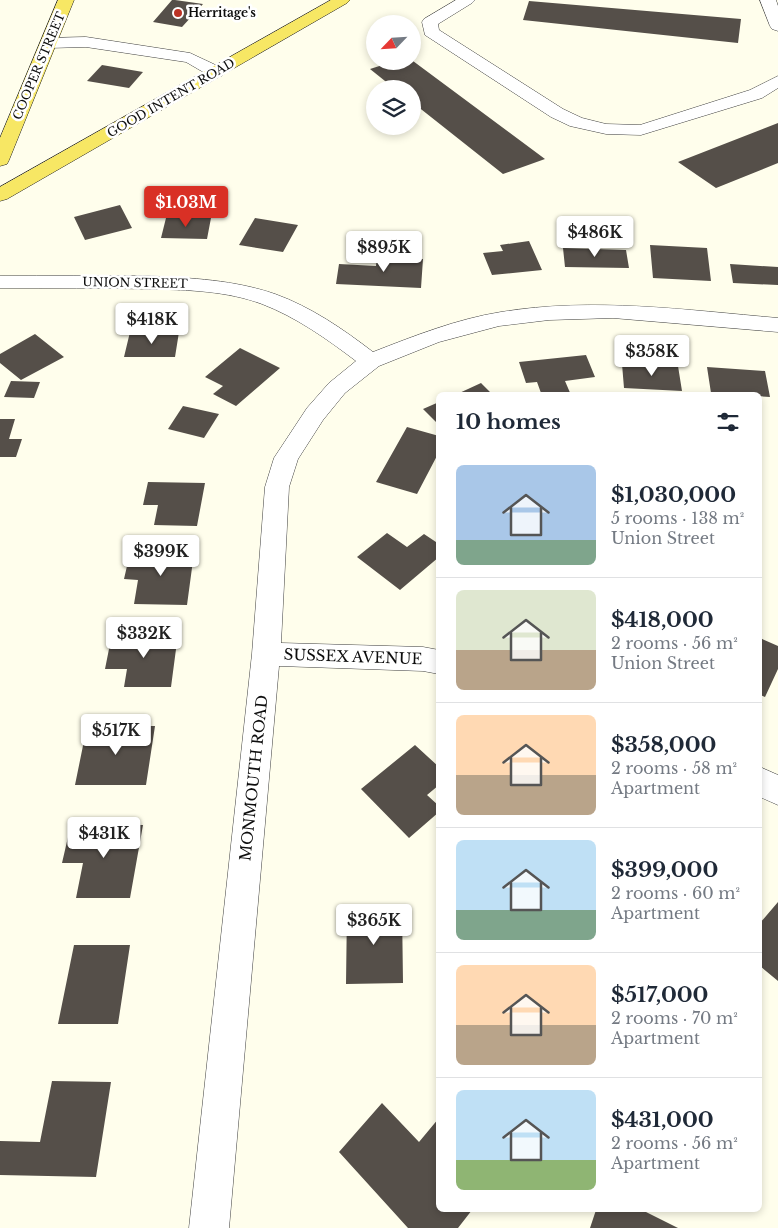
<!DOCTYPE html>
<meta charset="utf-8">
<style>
:root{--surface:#fff;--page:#f6f6f7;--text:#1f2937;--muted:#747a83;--line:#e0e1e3;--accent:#d93025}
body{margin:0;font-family:"Libre Baskerville",serif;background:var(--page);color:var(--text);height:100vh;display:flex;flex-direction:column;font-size:19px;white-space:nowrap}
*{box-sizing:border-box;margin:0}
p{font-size:16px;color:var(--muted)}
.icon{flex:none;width:28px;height:28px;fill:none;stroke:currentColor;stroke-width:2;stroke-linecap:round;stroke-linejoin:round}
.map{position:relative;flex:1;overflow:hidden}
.panel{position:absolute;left:436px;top:392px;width:326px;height:820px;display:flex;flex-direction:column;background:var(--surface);border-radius:8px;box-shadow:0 2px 8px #0003}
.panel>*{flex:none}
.needle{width:32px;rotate:245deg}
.tools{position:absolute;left:366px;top:15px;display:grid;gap:10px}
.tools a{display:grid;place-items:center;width:55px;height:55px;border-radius:50%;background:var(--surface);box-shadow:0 2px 8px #0003;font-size:25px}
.price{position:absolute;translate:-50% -42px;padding:0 11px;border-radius:5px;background:#fff;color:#222;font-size:16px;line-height:32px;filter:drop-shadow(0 1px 2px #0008)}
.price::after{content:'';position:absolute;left:50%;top:30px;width:15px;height:11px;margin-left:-8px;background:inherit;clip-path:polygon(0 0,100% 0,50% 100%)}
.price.selected{background:var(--accent);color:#fff}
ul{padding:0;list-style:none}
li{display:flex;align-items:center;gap:15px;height:125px;padding:0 20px}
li+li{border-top:1px solid var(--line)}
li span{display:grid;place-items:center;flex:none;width:140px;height:100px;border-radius:8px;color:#555}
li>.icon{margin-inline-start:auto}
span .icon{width:60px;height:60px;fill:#fffc;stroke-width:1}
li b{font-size:21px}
h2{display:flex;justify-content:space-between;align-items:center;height:60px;padding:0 20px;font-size:21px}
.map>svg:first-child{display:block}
</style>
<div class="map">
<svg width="778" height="1228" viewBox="0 0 778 1228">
<rect width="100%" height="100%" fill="#fffeec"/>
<path fill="#554f49" d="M172,0H175L203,4L182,27L153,22Z
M529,1L741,19L738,43L523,20Z
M395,61H413L545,159L503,174L412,102V89H395L370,69Z
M102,65L143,72L129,88L87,81Z
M778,123V163L716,188L678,162Z
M120,205L132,228L85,240L74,217Z
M166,218H211L207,239L161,238Z
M255,218L298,225L283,252L239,245Z
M529,241L542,270L492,275L483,253L503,251L500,245Z
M650,245L707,248L711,281L653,278Z
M563,248L626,250L629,268L565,267Z
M377,257L423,259L421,288L336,284L339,264L376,266Z
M730,264L778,267V285L733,283Z
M130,332H179L175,357H124Z
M35,334L64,357L21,380L0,363V354Z
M240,348L280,368L236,406L213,394L223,386L205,377Z
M586,355L595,377L565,381L571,395H546L545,392L541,393L537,382L526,383L519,362Z
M622,364L678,366L682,391L624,388Z
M707,367L765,371L770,397L711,393Z
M11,381L40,382L34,398L4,397Z
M481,383L493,395H455Z
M439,402V425L423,409Z
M183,406L219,414L204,438L168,429Z
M0,419H15L9,439H22L16,457H0Z
M407,427L439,436V452L417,494L376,482Z
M148,482L205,483L197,526L154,525L158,505H143Z
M387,533L407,547L424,534L439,544V557L400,590L357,557Z
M130,553H194L187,605L134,604L138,580L124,579Z
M112,634H178L171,687H124L127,669H105Z
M760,638L778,646V669L765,697L760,695Z
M87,726H155L146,785H75Z
M415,745L439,767V785L427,795L439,806V812L409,838L361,789Z
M71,824L143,825L130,898H76L83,863H62Z
M778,902V981L760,966V923Z
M347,908H402L403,983L346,984Z
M74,945H130L118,1024H58Z
M52,1081L111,1082L96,1177L0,1175V1141L40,1142Z
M382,1103L419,1142L439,1118V1210H472L458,1228H408L339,1152Z
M596,1210H642L678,1228H590Z"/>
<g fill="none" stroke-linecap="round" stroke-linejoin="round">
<defs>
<path id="minor" d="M456,0H475L472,3L438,24L439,30L563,109L582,118L606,124L640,125L750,90L778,76V88L762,98L641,135L606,134L570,126L551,117L425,35L422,22L424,19Z
M760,0H776L778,6V31L772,29L770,26Z
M86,37L190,53L222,68L224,72L222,76H210L186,62L86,47L48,48L42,46L40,43L42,40L48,38Z
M0,276C49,276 99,275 148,276C192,278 234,280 275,294C311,307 343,329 373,352C414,336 457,319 501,312C593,297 686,310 778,318V332L613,318L549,320L499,326L439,342L379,366L345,393L323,420L298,459L289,487L281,643L423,647L439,650V674L423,671L279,666L229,1228H189L252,654L265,487L274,458L307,408L329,383L356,361C327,339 296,317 262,304C227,291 189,290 153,289C102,288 51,288 0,288Z
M760,767L778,775V805L760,797Z"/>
<path id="major" d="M58,0H74L9,160L7,164L0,166V138Z
M331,0H350L347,3L7,199L0,201V187Z"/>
</defs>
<use href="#minor" stroke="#404040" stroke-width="1"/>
<use href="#major" stroke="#1e1e1e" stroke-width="1"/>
<use href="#minor" fill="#fff" fill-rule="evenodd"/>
<use href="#major" fill="#f7e764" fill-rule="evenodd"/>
</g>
<circle fill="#bb3326" stroke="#fff" stroke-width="2" cx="178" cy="13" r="5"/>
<g text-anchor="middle" stroke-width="5" stroke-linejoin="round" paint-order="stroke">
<g font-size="12" font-weight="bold" fill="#0d0d0d" stroke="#fff" text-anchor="start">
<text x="188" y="17">Herritage's</text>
</g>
<g font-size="12" fill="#0d0d0d" stroke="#fff">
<text transform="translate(39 66) rotate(-67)" y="4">COOPER STREET</text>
<text transform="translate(171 98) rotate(-30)" y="4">GOOD INTENT ROAD</text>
<text transform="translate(135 283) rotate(1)" y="4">UNION STREET</text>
</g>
<g font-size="15" fill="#0d0d0d" stroke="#fff">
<text transform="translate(353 657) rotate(2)" y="5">SUSSEX AVENUE</text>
<text transform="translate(254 778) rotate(-84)" y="5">MONMOUTH ROAD</text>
</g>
</g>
</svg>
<div class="tools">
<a><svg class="needle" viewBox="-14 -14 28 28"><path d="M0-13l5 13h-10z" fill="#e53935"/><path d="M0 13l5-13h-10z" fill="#747a83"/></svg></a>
<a><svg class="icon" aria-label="layers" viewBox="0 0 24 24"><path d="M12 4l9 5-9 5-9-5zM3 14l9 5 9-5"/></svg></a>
</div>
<b class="price selected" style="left:186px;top:228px">$1.03M</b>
<b class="price" style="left:595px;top:258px">$486K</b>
<b class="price" style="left:384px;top:273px">$895K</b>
<b class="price" style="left:152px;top:345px">$418K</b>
<b class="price" style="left:652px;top:377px">$358K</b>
<b class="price" style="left:161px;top:577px">$399K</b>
<b class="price" style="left:144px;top:659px">$332K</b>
<b class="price" style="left:116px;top:756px">$517K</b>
<b class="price" style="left:104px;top:859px">$431K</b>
<b class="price" style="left:374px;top:946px">$365K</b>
<section class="panel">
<h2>10 homes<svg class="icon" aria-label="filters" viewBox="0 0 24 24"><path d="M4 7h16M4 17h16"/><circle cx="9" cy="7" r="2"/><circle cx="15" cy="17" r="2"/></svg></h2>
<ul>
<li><span style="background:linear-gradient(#a9c7e8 75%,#7fa58c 0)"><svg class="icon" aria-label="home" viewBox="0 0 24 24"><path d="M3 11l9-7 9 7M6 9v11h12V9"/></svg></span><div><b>$1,030,000</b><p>5 rooms · 138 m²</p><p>Union Street</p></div></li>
<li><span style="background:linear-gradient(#dfe7d0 60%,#b9a48a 0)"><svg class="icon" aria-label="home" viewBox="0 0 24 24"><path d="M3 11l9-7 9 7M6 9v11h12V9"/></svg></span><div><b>$418,000</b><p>2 rooms · 56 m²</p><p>Union Street</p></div></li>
<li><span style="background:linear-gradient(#ffd9b3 60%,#b9a48a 0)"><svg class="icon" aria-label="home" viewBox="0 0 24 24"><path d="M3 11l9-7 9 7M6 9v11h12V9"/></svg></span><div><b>$358,000</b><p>2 rooms · 58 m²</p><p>Apartment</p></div></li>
<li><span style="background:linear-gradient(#bfe0f5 70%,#7fa58c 0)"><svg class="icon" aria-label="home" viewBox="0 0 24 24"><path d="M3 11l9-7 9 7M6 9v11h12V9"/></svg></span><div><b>$399,000</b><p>2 rooms · 60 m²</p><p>Apartment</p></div></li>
<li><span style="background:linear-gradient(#ffd9b3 60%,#b9a48a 0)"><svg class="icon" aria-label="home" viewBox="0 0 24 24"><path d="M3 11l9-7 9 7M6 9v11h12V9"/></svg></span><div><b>$517,000</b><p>2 rooms · 70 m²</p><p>Apartment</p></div></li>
<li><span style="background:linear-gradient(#bfe0f5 70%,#8fb573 0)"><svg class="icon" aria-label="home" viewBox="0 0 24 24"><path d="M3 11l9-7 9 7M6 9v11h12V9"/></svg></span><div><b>$431,000</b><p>2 rooms · 56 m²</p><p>Apartment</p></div></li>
</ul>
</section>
</div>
